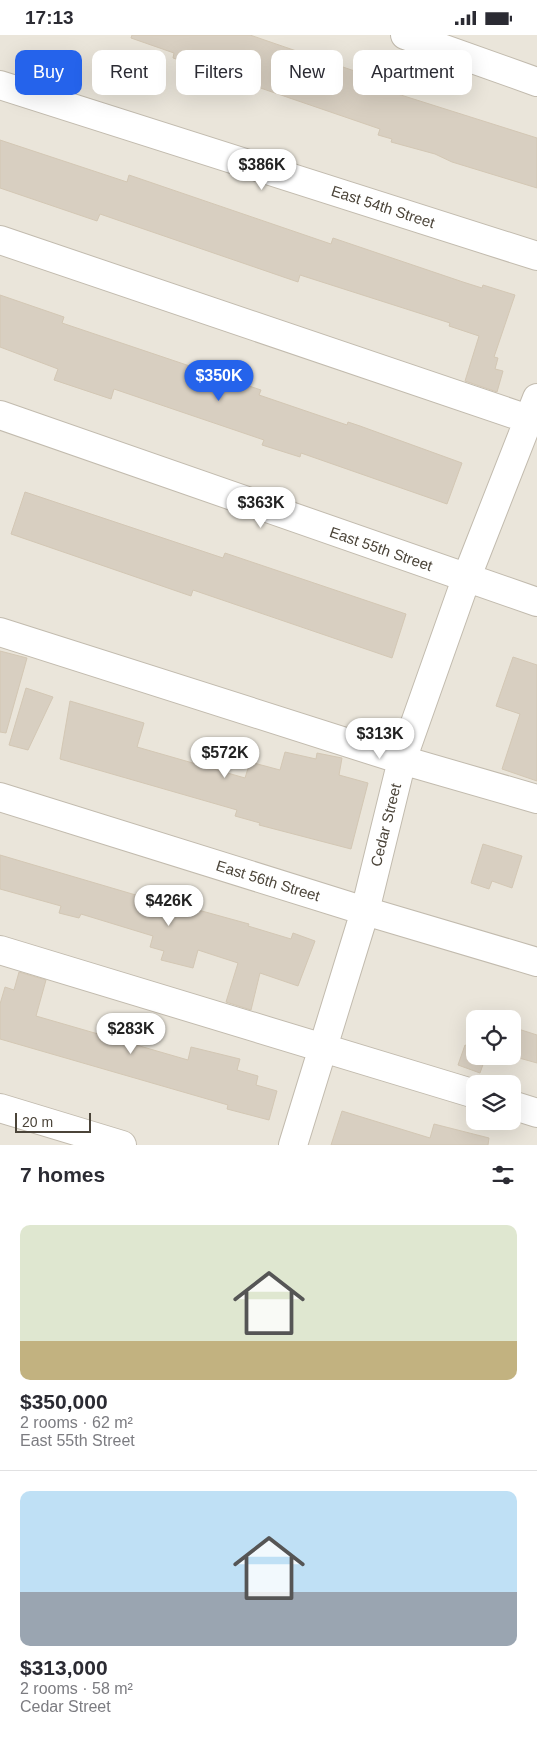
<!DOCTYPE html>
<meta charset="utf-8">
<style>
:root{--surface:#fff;--page:#f7f7f7;--text:#2b2b33;--muted:#7c7c81;--line:#e1e1e2;--accent:#2563eb}
body{margin:0;font-family:Helvetica,sans-serif;background:var(--page);color:var(--text);height:100vh;display:flex;flex-direction:column;font-size:19px;white-space:nowrap}
*{box-sizing:border-box;margin:0}
p{font-size:16px;color:var(--muted)}
.icon{flex:none;width:28px;height:28px;fill:none;stroke:currentColor;stroke-width:2;stroke-linecap:round;stroke-linejoin:round}
.map{position:relative;height:1110px;overflow:hidden}
.drawer{display:flex;flex-direction:column;background:var(--surface);flex:1}
.drawer>*{flex:none}
.hud{position:absolute;left:15px;top:15px;width:508px;height:45px;display:flex;gap:10px}
.buttons{position:absolute;left:466px;top:975px;display:grid;gap:10px}
.buttons a{display:grid;place-items:center;width:55px;height:55px;border-radius:10px;background:var(--surface);box-shadow:0 5px 20px #0002;font-size:25px}
.scale{position:absolute;left:15px;bottom:12px;width:76px;box-sizing:border-box;padding-left:5px;border:2px solid #4b4439;border-top:0;font-size:14px;line-height:18px;white-space:nowrap;color:#4b4439;-webkit-text-stroke:4px #fff;paint-order:stroke}
.price{position:absolute;translate:-50% -42px;padding:0 11px;border-radius:18px;background:#fff;color:#222;font-size:16px;line-height:32px;filter:drop-shadow(0 1px 2px #0008)}
.price::after{content:'';position:absolute;left:50%;top:30px;width:15px;height:11px;margin-left:-8px;background:inherit;clip-path:polygon(0 0,100% 0,50% 100%)}
.price.on{background:var(--accent);color:#fff}
ul{padding:0;list-style:none}
li{display:grid;align-content:center;gap:10px;height:265px;padding:0 20px}
li+li{border-top:1px solid var(--line)}
li span{display:grid;place-items:center;height:155px;border-radius:10px;color:#555}
li>.icon{margin-inline-start:auto}
span .icon{width:90px;height:90px;fill:#fffc;stroke-width:1}
li b{font-size:21px}
h2{display:flex;justify-content:space-between;align-items:center;height:60px;padding:0 20px;font-size:21px}
.chip{padding:0 18px;border-radius:10px;background:var(--surface);box-shadow:0 5px 20px #0002;font-size:18px;line-height:45px}
.chip.on{background:var(--accent);color:#fff}
.status{display:flex;justify-content:space-between;align-items:center;height:35px;padding:0 25px;background:var(--surface);direction:ltr}
.status svg{height:14px;fill:currentColor}
.map>svg:first-child{display:block}
</style>
<div class="status"><b>17:13</b><svg viewBox="0 0 49 12"><path d="M0 12V9h3v3zM5 12V6h3v6zM10 12V3h3v9zM15 12V0h3v12zM26 1h20v11H26zM47 4h2v5h-2z"/></svg></div>
<div class="map">
<svg width="537" height="1110" viewBox="0 0 537 1110">
<rect width="100%" height="100%" fill="#f6f3ec"/>
<path fill="#eae5da" fill-rule="evenodd" d="M0,0H537V1110H0ZM475,984H512V1021H475ZM475,1049H512V1086H475Z"/>
<path fill="#d8cfc1" stroke="#d3c7b4" d="M132,0H250L369,41L366,49L537,103V153L452,127L435,119L391,107L392,104L378,100L380,94L173,23L174,18L131,3Z
M0,105L127,147L129,140L331,209L333,203L463,247L482,253L483,250L515,260L494,322L498,323L495,334L503,336L497,357L465,346L479,301L449,291L450,288L300,240L298,247L100,179L97,186L0,153Z
M0,260L64,282L62,288L261,355L259,360L347,390L348,387L360,391L462,428L447,469L301,418L300,422L262,410L264,405L114,354L111,364L54,345L58,334L0,312Z
M25,457L223,523L225,518L406,579L392,623L193,555L191,561L11,499Z
M0,616L27,623L6,698L0,697Z
M513,622L537,630V746L502,734L520,679L496,671Z
M26,653L53,662L28,715L9,710Z
M70,666L144,688L137,712L245,743L250,727L280,735L285,717L316,724L317,718L342,723L339,740L368,748L351,814L259,790L260,788L235,781L237,775L60,724Z
M483,809L522,821L512,853L492,846L489,854L471,848Z
M0,820L190,876L191,873L249,889L248,891L291,904L293,898L315,906L298,951L260,938L251,975L226,967L238,928L198,915L193,933L161,925L164,916L150,912L153,901L81,879L79,883L59,878L61,871L0,854Z
M19,937L46,945L36,981L188,1025L191,1012L240,1024L237,1035L258,1041L256,1050L277,1056L269,1085L227,1074L228,1070L0,1004V969L5,952L14,955Z
M512,992L537,1000V1028L512,1021Z
M465,1010L475,1014V1021H486L480,1038L458,1030Z
M342,1076L430,1103L434,1089L489,1103L488,1110H331Z"/>
<g fill="none" stroke-linecap="round" stroke-linejoin="round">
<defs>
<path id="minor" d="M405,0L537,47
M0,50L537,221
M0,205L537,387
M0,380L537,567
M0,597L402,725L537,764
M0,762L365,876L537,927
M0,915L475,1059
M512,1070L537,1078
M0,1073L122,1110
M293,1110L365,876L402,725L466,544L537,363"/>
</defs>
<use href="#minor" stroke="#c2bbae" stroke-width="30"/>
<use href="#minor" stroke="#fff" stroke-width="28"/>
</g>
<g text-anchor="middle" stroke-width="4" stroke-linejoin="round" paint-order="stroke">
<g font-size="15" fill="#4b4439" stroke="#fff">
<text transform="translate(383 172) rotate(18)" y="5">East 54th Street</text>
<text transform="translate(381 514) rotate(19)" y="5">East 55th Street</text>
<text transform="translate(386 790) rotate(-76)" y="5">Cedar Street</text>
<text transform="translate(268 846) rotate(17)" y="5">East 56th Street</text>
</g>
</g>
</svg>
<div class="buttons">
<a><svg class="icon" aria-label="locate" viewBox="0 0 24 24"><circle cx="12" cy="12" r="6"/><path d="M12 2v4M12 18v4M2 12h4M18 12h4"/></svg></a>
<a><svg class="icon" aria-label="layers" viewBox="0 0 24 24"><path d="M12 4l9 5-9 5-9-5zM3 14l9 5 9-5"/></svg></a>
</div>
<div class="scale">20 m</div>
<b class="price" style="left:262px;top:156px">$386K</b>
<b class="price on" style="left:219px;top:367px">$350K</b>
<b class="price" style="left:261px;top:494px">$363K</b>
<b class="price" style="left:380px;top:725px">$313K</b>
<b class="price" style="left:225px;top:744px">$572K</b>
<b class="price" style="left:169px;top:892px">$426K</b>
<b class="price" style="left:131px;top:1020px">$283K</b>
<div class="hud">
<a class="chip on">Buy</a>
<a class="chip">Rent</a>
<a class="chip">Filters</a>
<a class="chip">New</a>
<a class="chip">Apartment</a>
</div>
</div>
<section class="drawer">
<h2>7 homes<svg class="icon" aria-label="filters" viewBox="0 0 24 24"><path d="M4 7h16M4 17h16"/><circle cx="9" cy="7" r="2"/><circle cx="15" cy="17" r="2"/></svg></h2>
<ul>
<li><span style="background:linear-gradient(#dfe7d0 75%,#c2b280 0)"><svg class="icon" aria-label="home" viewBox="0 0 24 24"><path d="M3 11l9-7 9 7M6 9v11h12V9"/></svg></span><div><b>$350,000</b><p>2 rooms · 62 m²</p><p>East 55th Street</p></div></li>
<li><span style="background:linear-gradient(#bfe0f5 65%,#9aa5b1 0)"><svg class="icon" aria-label="home" viewBox="0 0 24 24"><path d="M3 11l9-7 9 7M6 9v11h12V9"/></svg></span><div><b>$313,000</b><p>2 rooms · 58 m²</p><p>Cedar Street</p></div></li>
</ul>
</section>
